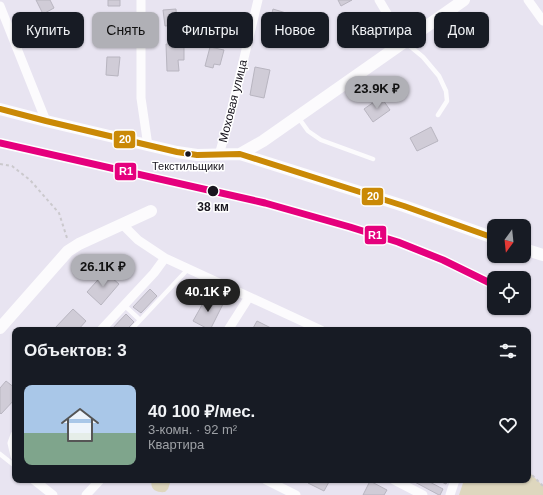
<!DOCTYPE html>
<html lang="ru">
<meta charset="utf-8">
<style>
:root{--surface:#171b24;--page:#242831;--text:#f1f3f6;--muted:#9ea1a6;--accent:#b0b0b6}
body{margin:0;font-family:Helvetica,sans-serif;background:var(--page);color:var(--text);height:100vh;display:flex;flex-direction:column;font-size:15px;white-space:nowrap}
*{box-sizing:border-box;margin:0}
p{font-size:13px;color:var(--muted)}
.icon{flex:none;width:22px;height:22px;fill:none;stroke:currentColor;stroke-width:2;stroke-linecap:round;stroke-linejoin:round}
.map{position:relative;flex:1;overflow:hidden}
.drawer{position:absolute;left:12px;top:327px;width:519px;height:156px;display:flex;flex-direction:column;background:var(--surface);border-radius:8px;box-shadow:0 1px 3px #0004}
.drawer>*{flex:none}
.guide{position:absolute;left:12px;top:12px;width:519px;height:36px;display:flex;gap:8px}
.needle{width:26px;rotate:195deg}
.tools{position:absolute;left:487px;top:219px;display:grid;gap:8px}
.tools a{display:grid;place-items:center;width:44px;height:44px;border-radius:8px;background:var(--surface);box-shadow:0 1px 3px #0004;font-size:20px}
.price{position:absolute;translate:-50% -34px;padding:0 9px;border-radius:14px;background:var(--accent);color:#111;font-size:13px;line-height:26px;filter:drop-shadow(0 1px 2px #0008)}
.price::after{content:'';position:absolute;left:50%;top:24px;width:12px;height:9px;margin-left:-6px;background:inherit;clip-path:polygon(0 0,100% 0,50% 100%)}
.price.on{background:#222;color:#fff}
ul{padding:0;list-style:none}
li{display:flex;align-items:center;gap:12px;height:100px;padding:0 12px}
li span{display:grid;place-items:center;flex:none;width:112px;height:80px;border-radius:8px;color:#555}
li>.icon{margin-inline-start:auto}
span .icon{width:48px;height:48px;fill:#fffc;stroke-width:1}
li b{font-size:17px}
h2{display:flex;justify-content:space-between;align-items:center;height:48px;padding:0 12px;font-size:17px}
.pill{padding:0 14px;border-radius:8px;background:var(--surface);box-shadow:0 1px 3px #0004;font-size:14px;line-height:36px}
.pill.on{background:var(--accent);color:#111}
.map>svg:first-child{display:block}
</style>
<div class="map">
<svg width="543" height="495" viewBox="0 0 543 495">
<rect width="100%" height="100%" fill="#e8e4f1"/>
<path fill="#ded7be" d="M528,471L543,486V495H459L464,480H528Z
M152,480H171L168,489L165,492C157,493 149,489 152,480Z"/>
<path fill="#d0ccd7" stroke="#b8b5c0" d="M36,0H50L54,8L43,14Z
M108,0H120V6H108Z
M338,0H352L341,6Z
M176,9L177,25L165,26L163,10Z
M273,9L286,13L281,31L268,28Z
M219,14L232,17L230,29L222,27L223,22L218,21Z
M61,26L67,40L55,44L50,30Z
M94,34H123V47H112V44H94Z
M166,44H184V60H178L179,71H167Z
M210,47L224,50L220,65L214,64L213,68L205,66Z
M107,57H120L118,76L106,75Z
M255,67L270,70L264,98L250,95Z
M381,97L390,110L373,122L364,109Z
M431,127L438,141L417,151L410,138Z
M105,272L119,284L101,305L87,292Z
M150,289L157,296L141,313L133,307Z
M207,296L223,304L210,330L193,321Z
M73,309L86,321L78,330H55L54,329Z
M126,314L134,322L126,330H111Z
M257,321L273,329L272,330H252Z
M6,381L15,388V399L1,414L0,413V388Z
M310,480H330L324,491L308,483Z
M411,480H426L443,489L440,495H439Z
M437,480H448L446,484Z
M370,481L387,490L384,495H363Z"/>
<g fill="none" stroke-linecap="round" stroke-linejoin="round">
<path stroke="#cbc9cd" stroke-width="2" stroke-dasharray="3 3" stroke-linecap="butt" d="M0,164L12,166L30,180L59,213L67,238
M528,471L543,486"/>
<path stroke="#fcfbfd" stroke-width="4.5" d="M406,43L423,57L439,76L446,91L447,101L438,115
M298,117L308,131L321,140L373,159
M124,305L140,320
M131,330L188,269
M0,454L15,466"/>
<path stroke="#fcfbfd" stroke-width="9" d="M141,0V98L148,146
M379,0L404,42
M528,0L543,21
M0,6L46,121
M219,155L230,116L258,0
M123,225L138,240L165,258L321,330
M101,330L154,273L165,258
M228,330L249,297
M15,435L12,443L15,456
M34,480L53,495
M266,480L296,495
M394,480L423,495
M86,495L100,480
M450,495L455,480"/>
<path stroke="#fcfbfd" stroke-width="12" d="M0,109L46,121L177,152L197,155L240,154L404,206L494,238
M240,154L263,141L464,0
M524,249L543,255
M0,328L68,251L79,244L151,211"/>
<defs>
<path id="bus-1" d="M0,109L46,121L177,152L197,155L240,154L404,206L494,238"/>
</defs>
<use href="#bus-1" stroke="#fff" stroke-width="9"/>
<use href="#bus-1" stroke="#ca8906" stroke-width="6"/>
<defs>
<path id="rail-1" d="M0,143L265,203L350,227L398,242L443,260L494,285"/>
</defs>
<use href="#rail-1" stroke="#fff" stroke-width="10"/>
<use href="#rail-1" stroke="#e5007d" stroke-width="7"/>
</g>
<g fill="#18151e" stroke="#fff" stroke-width="1.5">
<circle cx="188" cy="154" r="3.5"/>
<circle cx="213" cy="191" r="6"/>
</g>
<g text-anchor="middle" stroke-width="3" stroke-linejoin="round" paint-order="stroke">
<g font-size="11" fill="#18151e" stroke="#fff">
<text x="188" y="170">Текстильщики</text>
</g>
<g font-size="12" fill="#18151e" stroke="#fff">
<text transform="translate(233 101) rotate(-76)" y="4">Моховая улица</text>
</g>
<g font-size="12" font-weight="bold" fill="#18151e" stroke="#fff">
<text x="213" y="211">38 км</text>
</g>
</g>
<g stroke="#fff" stroke-width="1.5">
<rect x="113" y="130" width="23" height="19" rx="4" fill="#ca8906"/>
<rect x="114" y="162" width="23" height="19" rx="4" fill="#e5007d"/>
<rect x="361" y="187" width="23" height="19" rx="4" fill="#ca8906"/>
<rect x="364" y="225" width="23" height="20" rx="4" fill="#e5007d"/>
</g>
<g font-size="11" text-anchor="middle" font-weight="bold" fill="#fff">
<text x="125" y="143">20</text>
<text x="126" y="175">R1</text>
<text x="373" y="200">20</text>
<text x="375" y="239">R1</text>
</g>
</svg>
<div class="tools">
<a><svg class="needle" viewBox="-14 -14 28 28"><path d="M0-13l5 13h-10z" fill="#e53935"/><path d="M0 13l5-13h-10z" fill="#9ea1a6"/></svg></a>
<a><svg class="icon" aria-label="locate" viewBox="0 0 24 24"><circle cx="12" cy="12" r="6"/><path d="M12 2v4M12 18v4M2 12h4M18 12h4"/></svg></a>
</div>
<b class="price" style="left:377px;top:110px">23.9K ₽</b>
<b class="price" style="left:103px;top:288px">26.1K ₽</b>
<b class="price on" style="left:208px;top:313px">40.1K ₽</b>
<div class="guide">
<a class="pill">Купить</a>
<a class="pill on">Снять</a>
<a class="pill">Фильтры</a>
<a class="pill">Новое</a>
<a class="pill">Квартира</a>
<a class="pill">Дом</a>
</div>
<section class="drawer">
<h2>Объектов: 3<svg class="icon" aria-label="filters" viewBox="0 0 24 24"><path d="M4 7h16M4 17h16"/><circle cx="9" cy="7" r="2"/><circle cx="15" cy="17" r="2"/></svg></h2>
<ul>
<li><span style="background:linear-gradient(#a9c7e8 60%,#7fa58c 0)"><svg class="icon" aria-label="home" viewBox="0 0 24 24"><path d="M3 11l9-7 9 7M6 9v11h12V9"/></svg></span><div><b>40 100 ₽/мес.</b><p>3-комн. · 92 m²</p><p>Квартира</p></div><svg class="icon" aria-label="heart" viewBox="0 0 24 24"><path d="M12 20l-8-8c-3-5 5-10 8-4 3-6 11-1 8 4z"/></svg></li>
</ul>
</section>
</div>
